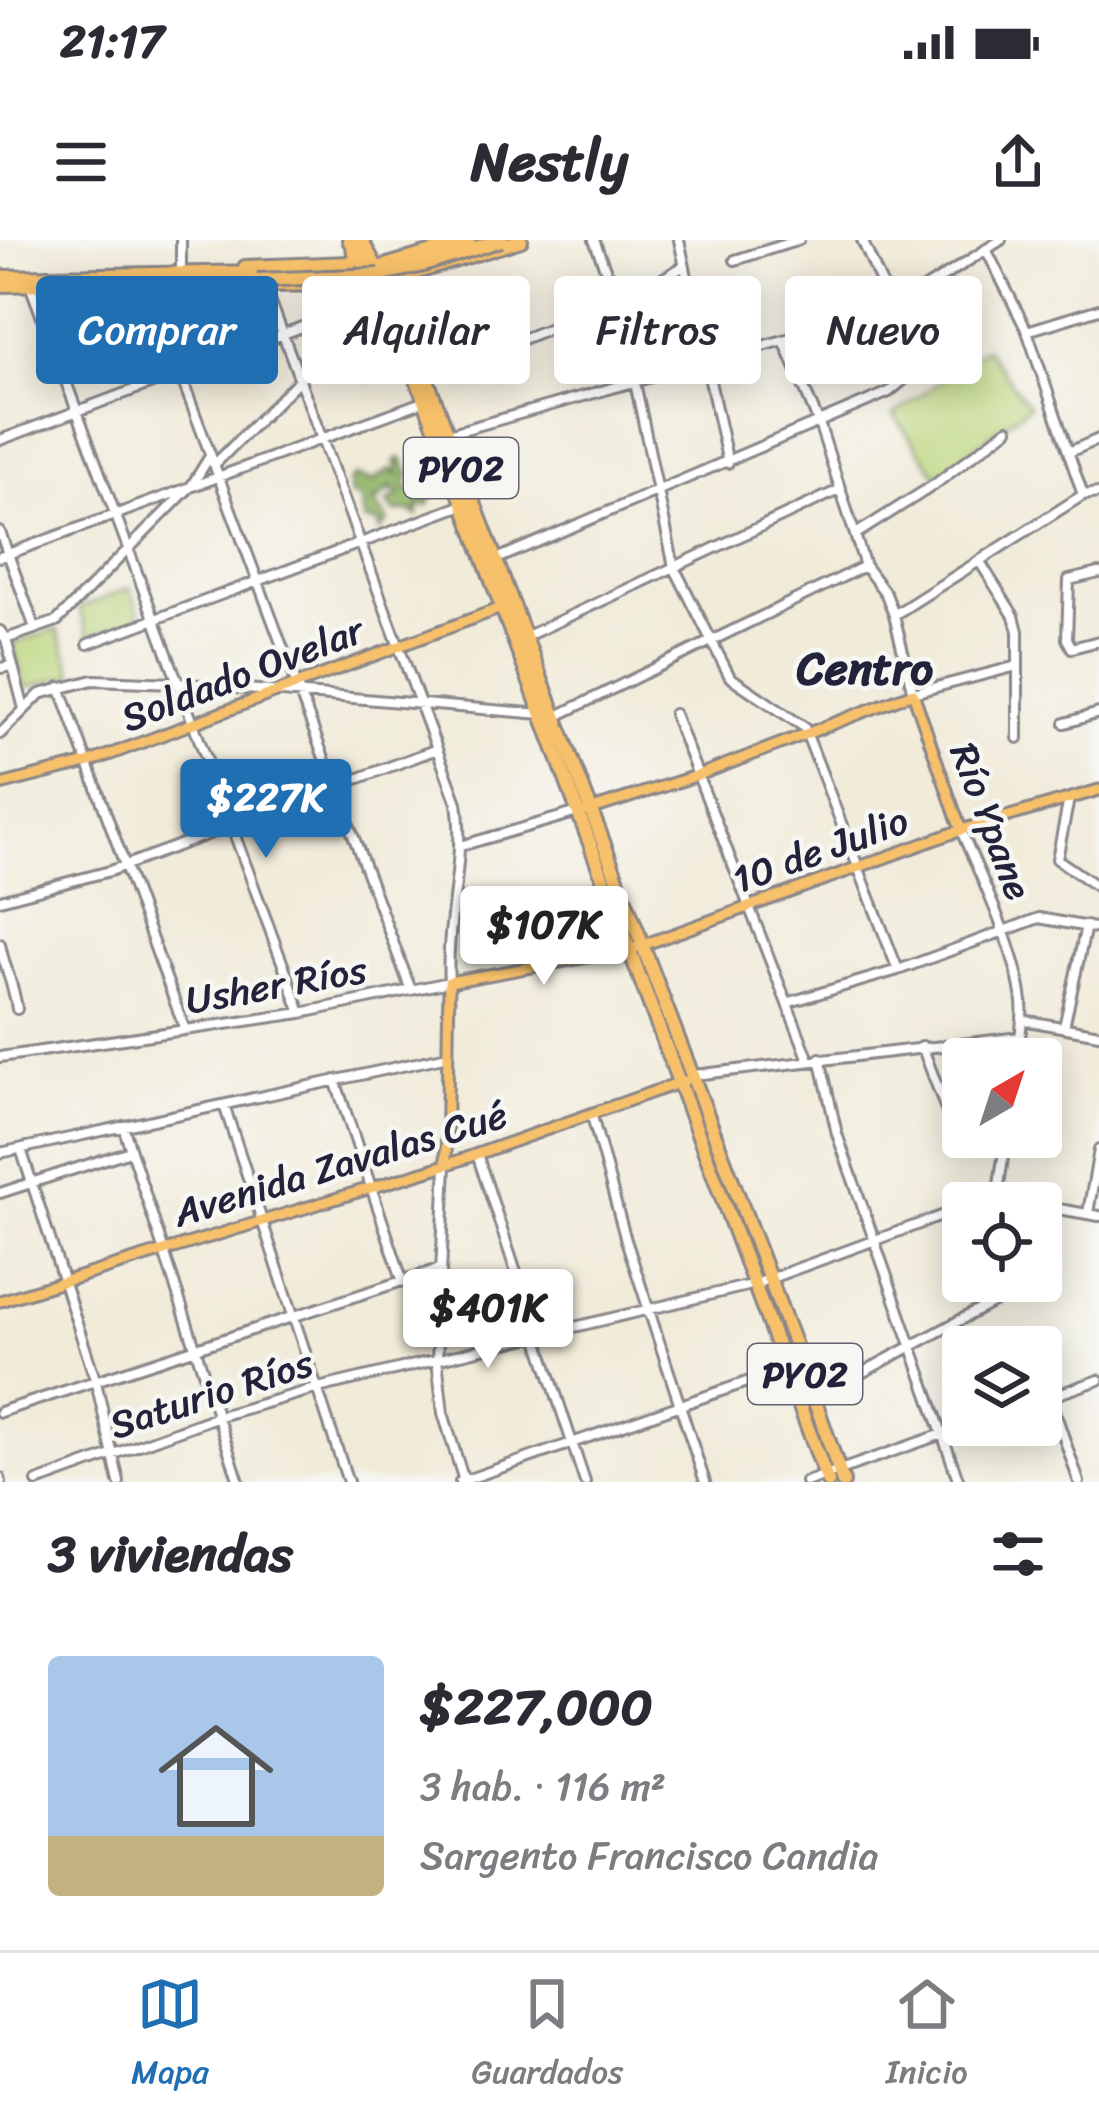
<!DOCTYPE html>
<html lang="es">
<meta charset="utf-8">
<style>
:root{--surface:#fff;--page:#f7f7f7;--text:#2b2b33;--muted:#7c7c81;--line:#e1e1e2;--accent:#1f6fb2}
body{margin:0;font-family:Sriracha,sans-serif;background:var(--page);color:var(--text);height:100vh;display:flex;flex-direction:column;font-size:45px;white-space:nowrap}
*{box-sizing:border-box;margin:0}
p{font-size:39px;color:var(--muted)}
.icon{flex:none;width:66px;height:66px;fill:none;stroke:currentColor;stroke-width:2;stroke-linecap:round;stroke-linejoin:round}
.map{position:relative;height:1242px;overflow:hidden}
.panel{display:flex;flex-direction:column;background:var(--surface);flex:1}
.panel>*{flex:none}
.hud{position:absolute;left:36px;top:36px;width:1029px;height:108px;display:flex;gap:24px}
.needle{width:78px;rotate:39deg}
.buttons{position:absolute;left:942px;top:798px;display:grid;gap:24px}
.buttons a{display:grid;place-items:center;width:120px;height:120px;border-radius:12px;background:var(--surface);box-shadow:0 6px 30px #0003;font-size:60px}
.price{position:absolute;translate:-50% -102px;padding:0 27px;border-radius:12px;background:#fff;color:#222;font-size:39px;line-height:78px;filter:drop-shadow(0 3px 6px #0008)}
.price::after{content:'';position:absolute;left:50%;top:72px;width:36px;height:27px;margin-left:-18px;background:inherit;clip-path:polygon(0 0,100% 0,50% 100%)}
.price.on{background:var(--accent);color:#fff}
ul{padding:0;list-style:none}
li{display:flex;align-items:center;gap:36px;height:300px;padding:0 48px}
li span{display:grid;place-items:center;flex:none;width:336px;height:240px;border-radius:12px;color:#555}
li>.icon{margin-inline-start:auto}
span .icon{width:144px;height:144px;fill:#fffc;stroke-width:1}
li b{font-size:51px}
h2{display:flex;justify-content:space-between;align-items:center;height:144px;padding:0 48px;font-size:51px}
.tag{padding:0 42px;border-radius:12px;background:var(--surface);box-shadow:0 6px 30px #0003;font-size:42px;line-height:108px}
.tag.on{background:var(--accent);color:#fff}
.status{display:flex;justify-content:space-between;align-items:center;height:84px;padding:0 60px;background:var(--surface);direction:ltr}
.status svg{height:33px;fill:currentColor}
header{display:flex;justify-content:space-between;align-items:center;height:156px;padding:0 48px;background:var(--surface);font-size:54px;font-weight:800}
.tabs{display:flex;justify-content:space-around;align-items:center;height:168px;border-top:3px solid var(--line);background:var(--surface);font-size:33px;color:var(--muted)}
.tabs a{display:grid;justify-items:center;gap:6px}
.tabs .on{color:var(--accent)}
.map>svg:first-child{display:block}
</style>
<div class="status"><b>21:17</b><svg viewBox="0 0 49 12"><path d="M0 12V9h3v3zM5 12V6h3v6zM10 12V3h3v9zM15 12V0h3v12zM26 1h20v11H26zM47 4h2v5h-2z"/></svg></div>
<header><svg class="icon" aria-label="menu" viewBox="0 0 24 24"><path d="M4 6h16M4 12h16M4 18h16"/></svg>Nestly<svg class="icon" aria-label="share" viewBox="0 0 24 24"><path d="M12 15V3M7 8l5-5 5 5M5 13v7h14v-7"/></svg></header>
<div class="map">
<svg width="1099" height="1242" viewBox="0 0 1099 1242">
<rect width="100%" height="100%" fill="#f6f6f2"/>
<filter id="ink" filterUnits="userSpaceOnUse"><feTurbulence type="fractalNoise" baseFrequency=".00833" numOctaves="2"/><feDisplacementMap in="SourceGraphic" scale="24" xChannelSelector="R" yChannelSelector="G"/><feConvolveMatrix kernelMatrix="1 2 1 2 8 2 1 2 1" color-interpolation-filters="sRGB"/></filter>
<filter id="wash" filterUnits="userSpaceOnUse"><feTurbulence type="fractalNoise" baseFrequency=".004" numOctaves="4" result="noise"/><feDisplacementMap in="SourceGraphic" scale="48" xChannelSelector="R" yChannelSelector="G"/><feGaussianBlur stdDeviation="2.7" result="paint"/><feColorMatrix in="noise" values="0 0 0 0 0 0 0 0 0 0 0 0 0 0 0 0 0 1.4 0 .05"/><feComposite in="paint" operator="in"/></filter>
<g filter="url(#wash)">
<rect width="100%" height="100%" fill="#f1ebd9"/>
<path fill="#bcd67b" stroke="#6f7c5b" stroke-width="3" d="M985,108L1029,166L937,236L894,175Z
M130,348L141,377L89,397L79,368Z
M57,389L74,435L25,448L13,404Z"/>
<path fill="#95b76b" stroke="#5c6c53" stroke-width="3" d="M401,218L409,234L406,245L409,251L429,249L432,257L427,266L419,264L417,276L410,271L395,272L387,263L399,254L391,246L390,252L384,251L380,260H373L388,281L380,291L377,282L365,281L360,257L351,256L349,243L355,236L373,241L391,229L398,235L396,221Z"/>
</g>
<g filter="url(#ink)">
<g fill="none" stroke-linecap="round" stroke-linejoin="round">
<defs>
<path id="minor" d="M181,0V33
M594,0L618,62L674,327L730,437L804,487L898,730
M679,0L728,223
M986,9L1027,91L1083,255
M735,20L799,0
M146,43L411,750
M30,45L301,773
M1027,91L1099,69
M784,101L819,183L865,326L886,354L894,375L913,453L1017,426
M427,137L638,53L684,26
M448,194L891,70L1001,0
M0,200L382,57
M1069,212L1099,199
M214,225L365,74L368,64
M0,292L35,388
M856,294L934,245L1008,189
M0,317L425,161
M497,319L889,152L918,128L916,121L862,0
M980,322L1014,376L1018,391V498
M1099,333L1069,340L1067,399L1072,408L1099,401
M894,375L1083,255L1099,253
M0,391L6,399L24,469
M527,396L841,249
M6,399L57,381L192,245L210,216
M88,404L463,265
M0,428L12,426
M60,447L185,790
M674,474L809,820
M557,476L865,326
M1065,483L1099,473
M0,494L40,454L93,440L176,443L541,474
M1069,559L1057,619L1099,648
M961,590C982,641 1016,707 1022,762C1024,781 1019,800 1017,819
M460,606L578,572
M0,660L110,631L437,509
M0,704C4,727 14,745 17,769
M790,762L898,730L1039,678L1099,689
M1023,780L1099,794
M1064,787L1086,686
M922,806L951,883
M0,817L301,773L449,742C445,682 466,622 457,563L265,46
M820,818L837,894L959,1242
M694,835L1020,797
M335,840L403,1042
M224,865L348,1242
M592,876L625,997L705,1242
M123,886L239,1242
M21,909L96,1142L119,1242
M0,913L448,816
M477,914L585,1242
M446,925L437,1120L443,1173L464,1241
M0,953L130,911
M997,959L1006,897
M978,963L997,959L1024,963
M1041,966L1099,976
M1088,973L1099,910
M1050,1157L1079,1242
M815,1158L1033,1041
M1041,1160L1099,1140
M0,1172L439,1029
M0,1238L1,1242
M37,1242L216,1177L318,1148L755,1044L963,968
M460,1242L787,1128
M806,1242L968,1185"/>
<path id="major" d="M0,545L87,523L501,368
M586,571L699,535L913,453L961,590
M446,925L449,742L632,709L961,590L1099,550
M0,1061L446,925L684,841"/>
<path id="highway" d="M349,0L383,56L425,161L828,1242
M361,0L395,60L426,137L802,1124L843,1242
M245,27L350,23L355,17L353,8
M0,37L256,32
M0,45L257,40
M254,45L354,44L381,54
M395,59L399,43L405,36L521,0"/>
</defs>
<use href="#minor" stroke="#8a868a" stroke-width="14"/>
<use href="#major" stroke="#8a868a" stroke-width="15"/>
<use href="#highway" stroke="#8a868a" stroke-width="18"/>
<use href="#minor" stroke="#fff" stroke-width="8"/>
<use href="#major" stroke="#f7c06b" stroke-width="9"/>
<use href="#highway" stroke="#f7c06b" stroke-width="12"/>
<defs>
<path id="highway-bridge" d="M384,26L468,2
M257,40L378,35L424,25L501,0"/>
</defs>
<use href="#highway-bridge" stroke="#8a868a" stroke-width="18" stroke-linecap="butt"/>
<use href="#highway-bridge" stroke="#f7c06b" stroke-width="12"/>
</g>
</g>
<g text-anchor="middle" stroke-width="9" stroke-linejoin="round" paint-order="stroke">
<g fill="#f6f6f2" stroke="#626272" stroke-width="3">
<rect x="404" y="198" width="114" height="60" rx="9"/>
<rect x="748" y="1104" width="114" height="60" rx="9"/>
</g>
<g font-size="36" font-weight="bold" fill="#22223b">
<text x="461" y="241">PY02</text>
<text x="805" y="1147">PY02</text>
</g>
<g font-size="39" fill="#22223b" stroke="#f6f6f2">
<text transform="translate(242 433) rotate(-21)" y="14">Soldado Ovelar</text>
<text transform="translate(992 581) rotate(69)" y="14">Río Ypane</text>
<text transform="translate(820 609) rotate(-20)" y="14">10 de Julio</text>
<text transform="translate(276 744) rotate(-10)" y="14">Usher Ríos</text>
<text transform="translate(340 923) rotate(-17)" y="14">Avenida Zavalas Cué</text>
<text transform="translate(211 1153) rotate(-18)" y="14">Saturio Ríos</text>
</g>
<g font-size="45" font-weight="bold" fill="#22223b" stroke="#f6f6f2">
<text x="865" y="444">Centro</text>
</g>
</g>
</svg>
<div class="buttons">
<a><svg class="needle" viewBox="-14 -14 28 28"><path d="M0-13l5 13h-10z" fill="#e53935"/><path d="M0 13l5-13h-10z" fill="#7c7c81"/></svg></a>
<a><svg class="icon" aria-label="locate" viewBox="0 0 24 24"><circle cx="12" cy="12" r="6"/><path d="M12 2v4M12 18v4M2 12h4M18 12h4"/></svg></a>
<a><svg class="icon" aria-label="layers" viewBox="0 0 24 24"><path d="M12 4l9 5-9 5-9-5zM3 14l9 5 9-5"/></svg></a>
</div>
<b class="price on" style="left:266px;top:621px">$227K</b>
<b class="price" style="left:544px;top:748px">$107K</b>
<b class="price" style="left:488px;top:1131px">$401K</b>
<div class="hud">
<a class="tag on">Comprar</a>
<a class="tag">Alquilar</a>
<a class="tag">Filtros</a>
<a class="tag">Nuevo</a>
</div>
</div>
<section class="panel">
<h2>3 viviendas<svg class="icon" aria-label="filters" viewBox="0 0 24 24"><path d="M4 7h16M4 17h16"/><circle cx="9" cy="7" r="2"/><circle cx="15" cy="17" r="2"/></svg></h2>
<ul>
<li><span style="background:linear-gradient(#a9c7e8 75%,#c2b280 0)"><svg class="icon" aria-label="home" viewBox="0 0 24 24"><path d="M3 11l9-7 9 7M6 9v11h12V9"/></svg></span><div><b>$227,000</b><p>3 hab. · 116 m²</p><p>Sargento Francisco Candia</p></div></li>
</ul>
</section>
<nav class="tabs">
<a class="on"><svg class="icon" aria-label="map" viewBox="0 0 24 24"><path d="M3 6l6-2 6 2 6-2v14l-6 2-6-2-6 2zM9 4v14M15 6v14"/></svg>Mapa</a>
<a><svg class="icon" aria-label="saved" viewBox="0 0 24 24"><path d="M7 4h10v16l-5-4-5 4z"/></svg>Guardados</a>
<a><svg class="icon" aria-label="home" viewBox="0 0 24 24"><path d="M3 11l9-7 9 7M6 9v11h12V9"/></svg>Inicio</a>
</nav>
